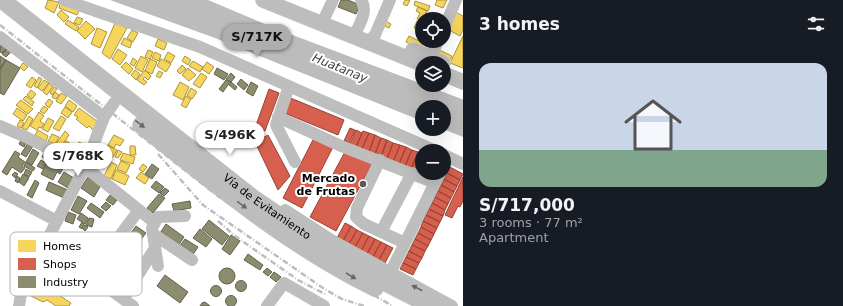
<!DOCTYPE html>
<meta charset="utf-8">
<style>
:root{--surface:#171b24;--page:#20242c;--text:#f1f3f6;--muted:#9ea1a6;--line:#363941;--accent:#adaeaf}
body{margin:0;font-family:"DejaVu Sans",sans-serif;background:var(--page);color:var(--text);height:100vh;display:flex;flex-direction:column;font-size:15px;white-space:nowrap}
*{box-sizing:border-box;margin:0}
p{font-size:13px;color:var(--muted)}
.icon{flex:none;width:22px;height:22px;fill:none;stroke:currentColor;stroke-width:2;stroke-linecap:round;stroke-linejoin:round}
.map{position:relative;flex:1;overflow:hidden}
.drawer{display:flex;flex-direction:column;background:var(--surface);width:380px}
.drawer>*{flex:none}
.fabs{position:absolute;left:415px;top:12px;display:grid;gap:8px}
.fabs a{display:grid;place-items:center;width:36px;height:36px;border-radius:50%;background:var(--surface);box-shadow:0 4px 16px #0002;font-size:20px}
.price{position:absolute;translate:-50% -34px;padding:0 9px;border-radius:14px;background:#fff;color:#222;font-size:13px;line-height:26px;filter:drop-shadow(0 1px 2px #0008)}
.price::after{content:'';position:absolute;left:50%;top:24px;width:12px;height:9px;margin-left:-6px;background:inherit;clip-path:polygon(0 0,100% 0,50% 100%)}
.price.on{background:var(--accent);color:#111}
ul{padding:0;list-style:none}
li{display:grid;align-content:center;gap:8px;height:212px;padding:0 16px}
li+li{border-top:1px solid var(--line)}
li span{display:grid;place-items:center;height:124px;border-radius:12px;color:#555}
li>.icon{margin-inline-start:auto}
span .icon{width:72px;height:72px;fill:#fffc;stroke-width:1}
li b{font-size:17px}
h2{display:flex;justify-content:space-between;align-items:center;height:48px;padding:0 16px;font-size:17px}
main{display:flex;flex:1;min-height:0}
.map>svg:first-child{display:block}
</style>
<main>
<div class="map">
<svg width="463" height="306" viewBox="0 0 463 306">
<rect width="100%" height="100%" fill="#fff"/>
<path fill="#bcbcbc" d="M110,0H190L273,35L463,107V137L443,129H444V107H422V121L215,38Z"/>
<path fill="#f6d55c" stroke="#ac9540" d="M48,0L59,2L54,13L45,8Z
M405,0H410L407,6L403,4Z
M437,0H447L443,8L435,5Z
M61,1L80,9L77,15L59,8Z
M415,1L430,6L428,11L414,5Z
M418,7L427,11L422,21L417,19L420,13L416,11Z
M61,10L69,17L64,22L57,15Z
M454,11L463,16V30L460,36L445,28Z
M77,17L83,19L80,25L74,23Z
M68,20L79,27L76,31L65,24Z
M383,20L391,24L389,28L381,24Z
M86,21L95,29L85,39L77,31Z
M417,21L421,22L418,29L414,28Z
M115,23L127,28L110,59L102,53Z
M421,27H422V35L418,34Z
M97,28L107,32L100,48L91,44Z
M132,30L138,33L133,42L127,38Z
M409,36L423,43L420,48L406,42Z
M463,36V68L450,63Z
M124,38L132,42L130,48L121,44Z
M158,39L167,43L164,50L155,46Z
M118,49L127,55L120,65L112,59Z
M437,49L452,56L448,63L433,56Z
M148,50L153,52L150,59L145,57Z
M155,52L161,55L159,61L152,58Z
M168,52L175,56L171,63L164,59Z
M141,56L148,60L142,72L135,68Z
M185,56L191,60L188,65L182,61Z
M133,58L137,61L134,66L130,64Z
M150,59L157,62L152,74L145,71Z
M161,59L171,64L166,72L157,66Z
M193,61L203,67L200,72L189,66Z
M126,62L133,69L129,74L121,67Z
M207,62L214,67L209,74L202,69Z
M23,63L28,67L24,71L20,67Z
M182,65L186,69L180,74L177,71Z
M188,68L196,75L189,81L182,75Z
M135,70L140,74L136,80L131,75Z
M145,70L151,76L148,80L145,77L143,79L147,82L144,85L137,80Z
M159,71L163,73L160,78L156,76Z
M201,73L207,77L200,88L193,84Z
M32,77L36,80L31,88L26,85Z
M39,77L42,79L37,88L34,86Z
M44,80L49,83L42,91L38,88Z
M180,82L189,87L183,100L173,95Z
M49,83L53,86L47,95L43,92Z
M54,87L57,89L52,95L50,93Z
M191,88L197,92L192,99L187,95Z
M31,90L36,94L32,99L27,95Z
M55,92L59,95L56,99L52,97Z
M61,93L67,96L61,104L56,101Z
M26,96L34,102L32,106L23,99Z
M186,96L191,99L186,108L181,105Z
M49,99L53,102L49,108L45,104Z
M21,100L33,109L28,114L16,105Z
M69,100L77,106L73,112L65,106Z
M44,106L48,109L44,114L40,111Z
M65,107L72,112L68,118L61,113Z
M17,108L27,115L23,121L13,114Z
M79,108L101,124L95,132L89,126L87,128L76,119L78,117L74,115Z
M39,112L44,116L40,121L44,124L41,128L39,127L37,130L30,126Z
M29,116L33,119L27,130L22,128Z
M61,116L66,119L59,131L53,128Z
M48,118L54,121L48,132L42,129Z
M20,120L24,123L21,128L17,126Z
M38,130L48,136L46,141L35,135Z
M65,131L69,135L61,147L56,144Z
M52,134L59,137L55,144L48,141Z
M114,135L124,140L120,146L116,144L114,148L108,145Z
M66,141L75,146L71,153L62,148Z
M79,142L89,147L84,159L73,154Z
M107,145L117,150L113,157L104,152Z
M130,146H135L136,155H130Z
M118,150L122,152L118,158L115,157Z
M123,153L135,157L133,164L120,160Z
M121,161L130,165L126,173L117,169Z
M111,162L117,165L111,179L104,176Z
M143,164L147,167L143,172L139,169Z
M116,170L129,176L125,185L112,179Z
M141,172L149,178L145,184L136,178Z
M45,286L71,303L69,306H56L47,300L43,302L31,296Z"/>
<path fill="#d6604d" stroke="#964336" d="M269,89L279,93L265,131L255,128Z
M288,97L344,120L338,135L282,112Z
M350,128L355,130L349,143L344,141Z
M356,130L362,133L356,147L350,144Z
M363,131L369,133L362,149L356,147Z
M369,133L375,135L369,152L362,149Z
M268,135L290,176L278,190L255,142Z
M375,135L381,138L375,154L369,152Z
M315,136L334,145L302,208L283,198Z
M381,138L387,140L381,157L375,154Z
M387,140L393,143L387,159L381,157Z
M393,143L400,145L393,162L387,159Z
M400,145L406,147L399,164L393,162Z
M406,147L412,150L405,166L399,164Z
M347,148L373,162L336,231L310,217Z
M412,150L418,152L411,169L405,166Z
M418,152L422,154V160L417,171L411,169Z
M422,160V173L417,171Z
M450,167L463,174L460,180L447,173Z
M447,173L460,180L457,186L444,179Z
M463,177V201L460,207L458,206L452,218L445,215Z
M444,179L457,186L454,192L441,185Z
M441,185L454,192L451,198L438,191Z
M438,191L451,198L448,204L435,197Z
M435,197L448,204L445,210L432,203Z
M432,203L445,210L443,216L429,209Z
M429,209L443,216L440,222L426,215Z
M426,215L440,222L437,228L423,221Z
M423,221L437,228L434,234L421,227Z
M345,223L351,226L343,241L337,238Z
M351,226L357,230L349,244L343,241Z
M421,227L434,234L431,240L418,233Z
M357,230L363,233L355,247L349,244Z
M363,233L369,236L361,251L355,247Z
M418,233L431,240L428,246L415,239Z
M369,236L375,239L367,254L361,251Z
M375,239L381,242L373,257L367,254Z
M415,239L428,246L425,251L412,245Z
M381,242L387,245L379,260L373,257Z
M387,245L393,248L385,263L379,260Z
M412,245L425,251L422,258L409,251Z
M409,251L422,258L419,263L406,257Z
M406,257L419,263L416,269L403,263Z
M403,263L416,269L413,275L400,269Z"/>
<path fill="#8c8c6e" stroke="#62624d" d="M341,0H348L360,5L356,14L338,7Z
M1,44L6,49L2,53L0,52Z
M7,49L11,52L6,57L2,54Z
M0,56L6,60L0,69Z
M6,60L20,68L4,95L0,93V70Z
M217,68L228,74L224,80L214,74Z
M231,73L235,77L231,82L226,79Z
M241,79L248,85L244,90L237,84Z
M226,80L230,82L223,92L219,89Z
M231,82L237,87L235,90L229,85Z
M251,82L258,86L253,96L246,92Z
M23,136L28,139L24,147L19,144Z
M28,143L33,146L26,157L21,154Z
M47,148L53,150L47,160L42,157Z
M33,149L39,153L32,165L26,162Z
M15,151L20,154L18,157L25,162L22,166L25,168L21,173L12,167L7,175L2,172Z
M50,158L64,166L60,174L57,172L53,180L41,174Z
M41,160L46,163L43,169L37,166Z
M26,162L35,168L33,171L24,166Z
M152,164L159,169L152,179L145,174Z
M26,169L32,172L29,177L24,174Z
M15,172L18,174L15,178L12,175Z
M64,172L74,178L68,188L58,182Z
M23,174L29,178L24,186L19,182Z
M17,176L20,178L18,183L15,181Z
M88,177L101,185L94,197L81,188Z
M35,180L39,183L32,198L27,195Z
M156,181L164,187L159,193L151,187Z
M49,182L68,190L64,198L46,190Z
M165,188L169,191L164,196L160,193Z
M159,194L165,198L153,213L147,208Z
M110,195L117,200L113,205L106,200Z
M78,196L87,201L79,214L71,210Z
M190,201L191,208L174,211L172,204Z
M106,202L111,206L106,211L101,207Z
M91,203L104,212L100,218L87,208Z
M68,212L76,215L73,224L65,221Z
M81,213L88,218L85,224L77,219Z
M89,218L94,219L92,227L86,225Z
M209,220L229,236L222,245L202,229Z
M82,222L84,224L82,229L79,227Z
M166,224L184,237L178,246L160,233Z
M85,225L88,227L85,231L83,229Z
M136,226L146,233L133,250L129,247L127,250L121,246Z
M200,229L212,239L206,247L193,238Z
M231,235L240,241L230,255L222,249Z
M185,239L198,247L192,256L179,247Z
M248,254L263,265L260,270L244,260Z
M219 276a8 8 0 1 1 16 0a8 8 0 1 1-16 0Z
M267,268L272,272L268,276L263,272Z
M274,272L281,277L276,282L270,277Z
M165,275L188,292L180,303L157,286Z
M235.5 286a5.5 5.5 0 1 1 11 0a5.5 5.5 0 1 1-11 0Z
M210.5 291a5.5 5.5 0 1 1 11 0a5.5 5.5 0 1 1-11 0Z
M225.5 301a5.5 5.5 0 1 1 11 0a5.5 5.5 0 1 1-11 0Z
M205,302L210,306H200L202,303Z"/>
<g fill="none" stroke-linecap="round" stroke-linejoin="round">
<path stroke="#bcbcbc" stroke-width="14" d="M190,0L273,35L463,107"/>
<defs>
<path id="major" d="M263,0L422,64
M413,50L443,63
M444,74L463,82"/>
<g id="highway">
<path id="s1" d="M2,0L253,198L306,234L384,282L431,306"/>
<path d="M141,125C215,184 289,246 375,288"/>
</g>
</defs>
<use href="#major" stroke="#dbdbdb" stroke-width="16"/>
<use href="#highway" stroke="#dbdbdb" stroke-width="18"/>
<path stroke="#bebebe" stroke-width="12" d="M64,0L200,47L436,151
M322,23L333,0
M444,28L456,0
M354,36C359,25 369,11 361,0
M0,37L104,117
M368,42L375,35L390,0
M428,63L438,41
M289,86L276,125L295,162
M114,103L104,117L85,167L154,222
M278,117L341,146L435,183
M0,126L26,137L85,167L22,288L19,306
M444,155L463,164
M380,160L357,208L356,217L364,224L405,243
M0,191L57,221
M285,210L333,241L452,306
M381,232L412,173
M153,234L192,260
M158,266L152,228L158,217L185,216
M94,270L139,210
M390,273L440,173
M101,283L133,306
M123,299L155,248
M267,306L284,283L324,306"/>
<use href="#major" stroke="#bdbdbd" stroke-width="15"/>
<use href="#highway" stroke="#bdbdbd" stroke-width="17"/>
<path stroke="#bdbdbd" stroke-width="2.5" stroke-dasharray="6 2 1 2" stroke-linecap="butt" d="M0,25L215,194L307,258L393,306
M158,154L203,205L323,288L342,299L364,306
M218,221L235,236L298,280L327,295"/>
</g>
<defs><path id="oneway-solid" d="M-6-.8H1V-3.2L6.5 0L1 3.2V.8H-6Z"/></defs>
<g fill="#686868">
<use href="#oneway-solid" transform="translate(140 124) rotate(38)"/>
<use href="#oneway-solid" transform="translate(242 205) rotate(36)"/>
<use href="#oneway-solid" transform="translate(351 276) rotate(31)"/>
<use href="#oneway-solid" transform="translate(417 288) rotate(-152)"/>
</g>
<circle fill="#595959" stroke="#fff" stroke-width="1.5" cx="363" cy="184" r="4"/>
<g text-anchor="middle" stroke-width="4" stroke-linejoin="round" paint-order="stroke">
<g font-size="11" font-weight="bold" fill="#000" stroke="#fff" text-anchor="end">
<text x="355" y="182">Mercado<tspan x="355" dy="13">de Frutas</tspan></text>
</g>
<g font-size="11" fill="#000" stroke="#fff">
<text dy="4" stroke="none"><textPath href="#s1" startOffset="336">Vía de Evitamiento</textPath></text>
</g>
<g font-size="12" font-style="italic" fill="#404040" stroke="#fff">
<text transform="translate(340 68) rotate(22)" y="4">Huatanay</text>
</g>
</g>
<rect x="10" y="232" width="132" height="64" rx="6" fill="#fff" stroke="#b2b2b2" stroke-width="1"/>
<rect x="18" y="240" width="18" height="12" fill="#f6d55c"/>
<rect x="18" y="258" width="18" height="12" fill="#d6604d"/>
<rect x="18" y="276" width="18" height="12" fill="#8c8c6e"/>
<g font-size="11" fill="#000">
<text x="43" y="250">Homes</text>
<text x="43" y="268">Shops</text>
<text x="43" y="286">Industry</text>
</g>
</svg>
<div class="fabs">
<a><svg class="icon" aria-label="locate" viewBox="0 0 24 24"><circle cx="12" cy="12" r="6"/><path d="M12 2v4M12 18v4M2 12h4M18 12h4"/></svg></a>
<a><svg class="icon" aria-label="layers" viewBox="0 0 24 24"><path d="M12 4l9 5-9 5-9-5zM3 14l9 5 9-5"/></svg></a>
<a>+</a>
<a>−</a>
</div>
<b class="price on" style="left:257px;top:58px">S/717K</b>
<b class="price" style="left:230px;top:156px">S/496K</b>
<b class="price" style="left:78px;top:177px">S/768K</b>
</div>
<section class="drawer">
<h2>3 homes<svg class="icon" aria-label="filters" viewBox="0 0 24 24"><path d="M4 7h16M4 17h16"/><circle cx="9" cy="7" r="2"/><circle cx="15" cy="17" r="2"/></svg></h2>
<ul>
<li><span style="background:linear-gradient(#c9d6e8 70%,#7fa58c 0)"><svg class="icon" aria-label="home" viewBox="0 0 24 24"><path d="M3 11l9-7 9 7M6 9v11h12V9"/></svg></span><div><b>S/717,000</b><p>3 rooms · 77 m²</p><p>Apartment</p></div></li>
</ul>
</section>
</main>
